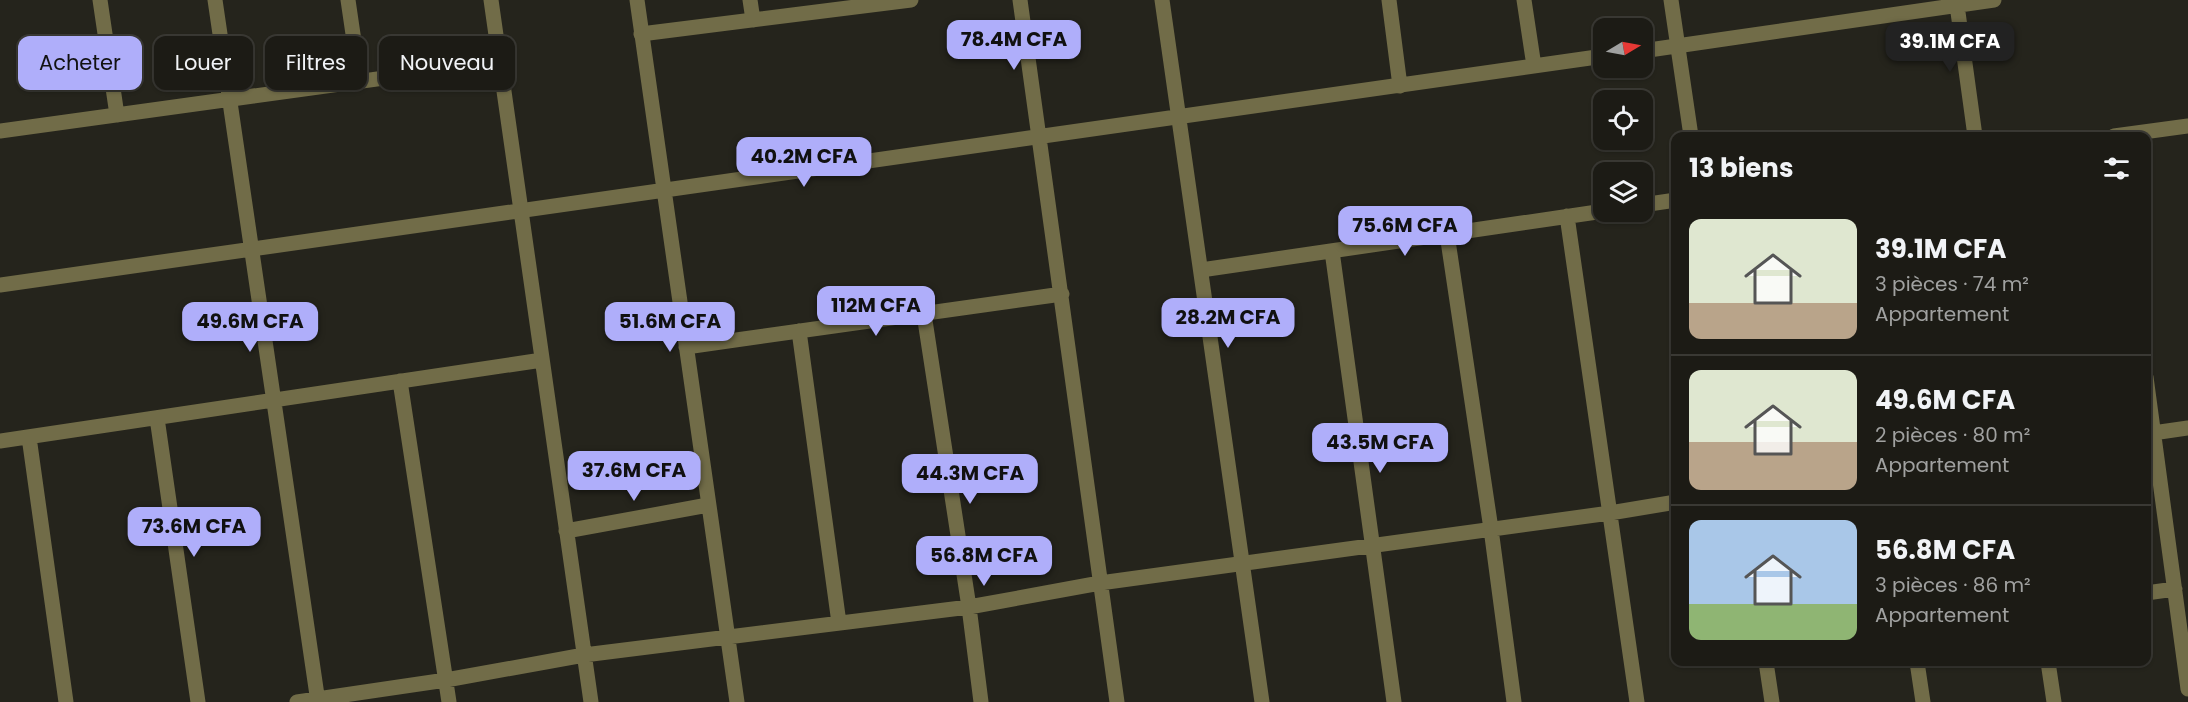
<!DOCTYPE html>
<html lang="fr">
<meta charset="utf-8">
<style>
:root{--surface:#1c1b15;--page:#292822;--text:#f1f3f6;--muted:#a0a1a0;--line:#3a3934;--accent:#afaefa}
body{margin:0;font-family:Poppins,sans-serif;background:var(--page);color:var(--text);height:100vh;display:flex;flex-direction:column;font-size:22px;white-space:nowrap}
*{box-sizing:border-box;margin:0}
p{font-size:20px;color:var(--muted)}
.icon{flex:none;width:33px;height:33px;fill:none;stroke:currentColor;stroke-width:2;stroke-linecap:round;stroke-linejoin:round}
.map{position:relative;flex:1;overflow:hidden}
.drawer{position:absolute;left:1671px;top:132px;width:480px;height:534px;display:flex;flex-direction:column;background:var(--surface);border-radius:12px;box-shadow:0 2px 4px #0004,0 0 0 2px var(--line)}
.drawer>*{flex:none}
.guide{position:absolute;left:18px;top:36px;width:570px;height:54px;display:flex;gap:12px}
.needle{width:39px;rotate:80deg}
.fabs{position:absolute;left:1593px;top:18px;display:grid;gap:12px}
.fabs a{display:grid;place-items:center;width:60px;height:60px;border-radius:12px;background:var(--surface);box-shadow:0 2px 4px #0004,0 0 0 2px var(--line);font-size:30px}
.price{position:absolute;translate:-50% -51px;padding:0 14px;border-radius:12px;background:var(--accent);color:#111;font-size:20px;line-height:39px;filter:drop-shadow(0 2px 3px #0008)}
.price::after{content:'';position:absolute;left:50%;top:36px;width:18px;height:14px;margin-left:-9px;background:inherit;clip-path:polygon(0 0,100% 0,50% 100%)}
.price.selected{background:#222;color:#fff}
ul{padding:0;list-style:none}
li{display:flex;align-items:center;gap:18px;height:150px;padding:0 18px}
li+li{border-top:2px solid var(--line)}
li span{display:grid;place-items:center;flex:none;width:168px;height:120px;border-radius:12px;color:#555}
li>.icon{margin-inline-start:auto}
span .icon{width:72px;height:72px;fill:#fffc;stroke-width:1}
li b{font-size:26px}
h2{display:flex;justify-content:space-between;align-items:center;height:72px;padding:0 18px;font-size:26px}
.tag{padding:0 21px;border-radius:12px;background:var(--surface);box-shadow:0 2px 4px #0004,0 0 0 2px var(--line);font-size:21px;line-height:54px}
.tag.selected{background:var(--accent);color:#111}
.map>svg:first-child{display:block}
</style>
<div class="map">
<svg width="2188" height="702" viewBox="0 0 2188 702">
<rect width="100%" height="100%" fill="#25241c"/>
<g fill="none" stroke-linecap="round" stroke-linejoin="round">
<path stroke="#716c48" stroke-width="15" d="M100,0L117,115
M215,0L318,702
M348,0L360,82
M491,0L591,702
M637,0L737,702
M750,0L753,20
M1020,0L1117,702
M1162,0L1262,702
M1389,0L1400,86
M1524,0L1534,66
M1671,0L1691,136
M1957,5L1975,136
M641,34L911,0
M1642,51L1994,0
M0,131L500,62
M2114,136L2188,126
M1642,205L1676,200
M1567,216L1637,702
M1447,234L1491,529L1514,702
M1332,251L1394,702
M1201,270L1604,211
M0,285L1604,56
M924,314L969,607L981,702
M799,331L839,623
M686,347L1062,294
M2146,377L2188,689
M400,381L449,702
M157,418L198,702
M2146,434L2188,428
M29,437L66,702
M0,441L542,360
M566,531L708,505
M2146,593L2175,589
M1766,662L1772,702
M1917,662L1923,702
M2048,662L2054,702
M297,702L446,680L584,655L969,607L1100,583L1610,513L1676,502"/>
</g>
</svg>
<div class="fabs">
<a><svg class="needle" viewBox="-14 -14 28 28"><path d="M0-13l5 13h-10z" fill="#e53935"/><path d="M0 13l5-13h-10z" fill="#a0a1a0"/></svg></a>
<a><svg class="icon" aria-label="locate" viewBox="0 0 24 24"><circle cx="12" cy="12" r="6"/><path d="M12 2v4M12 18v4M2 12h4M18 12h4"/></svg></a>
<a><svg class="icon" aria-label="layers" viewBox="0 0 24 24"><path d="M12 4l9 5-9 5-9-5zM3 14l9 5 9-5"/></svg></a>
</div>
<b class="price" style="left:1014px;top:71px">78.4M CFA</b>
<b class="price selected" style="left:1950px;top:73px">39.1M CFA</b>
<b class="price" style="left:804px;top:188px">40.2M CFA</b>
<b class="price" style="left:1405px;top:257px">75.6M CFA</b>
<b class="price" style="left:876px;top:337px">112M CFA</b>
<b class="price" style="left:1228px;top:349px">28.2M CFA</b>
<b class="price" style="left:250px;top:353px">49.6M CFA</b>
<b class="price" style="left:670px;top:353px">51.6M CFA</b>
<b class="price" style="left:1380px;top:474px">43.5M CFA</b>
<b class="price" style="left:634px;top:502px">37.6M CFA</b>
<b class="price" style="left:970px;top:505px">44.3M CFA</b>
<b class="price" style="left:194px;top:558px">73.6M CFA</b>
<b class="price" style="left:984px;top:587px">56.8M CFA</b>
<div class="guide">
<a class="tag selected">Acheter</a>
<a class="tag">Louer</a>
<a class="tag">Filtres</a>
<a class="tag">Nouveau</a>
</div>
<section class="drawer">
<h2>13 biens<svg class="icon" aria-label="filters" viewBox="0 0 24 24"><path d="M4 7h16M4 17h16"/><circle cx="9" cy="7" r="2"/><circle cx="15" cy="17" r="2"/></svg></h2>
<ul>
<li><span style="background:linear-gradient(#dfe7d0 70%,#b9a48a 0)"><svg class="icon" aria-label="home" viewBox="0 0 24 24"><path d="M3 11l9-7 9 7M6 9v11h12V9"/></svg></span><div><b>39.1M CFA</b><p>3 pièces · 74 m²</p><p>Appartement</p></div></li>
<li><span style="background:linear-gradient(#dfe7d0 60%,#b9a48a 0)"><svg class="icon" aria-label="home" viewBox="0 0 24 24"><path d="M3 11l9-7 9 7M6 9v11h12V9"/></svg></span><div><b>49.6M CFA</b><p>2 pièces · 80 m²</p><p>Appartement</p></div></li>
<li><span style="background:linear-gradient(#a9c7e8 70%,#8fb573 0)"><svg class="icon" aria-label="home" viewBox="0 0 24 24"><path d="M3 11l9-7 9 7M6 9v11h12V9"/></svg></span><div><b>56.8M CFA</b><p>3 pièces · 86 m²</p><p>Appartement</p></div></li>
</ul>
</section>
</div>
